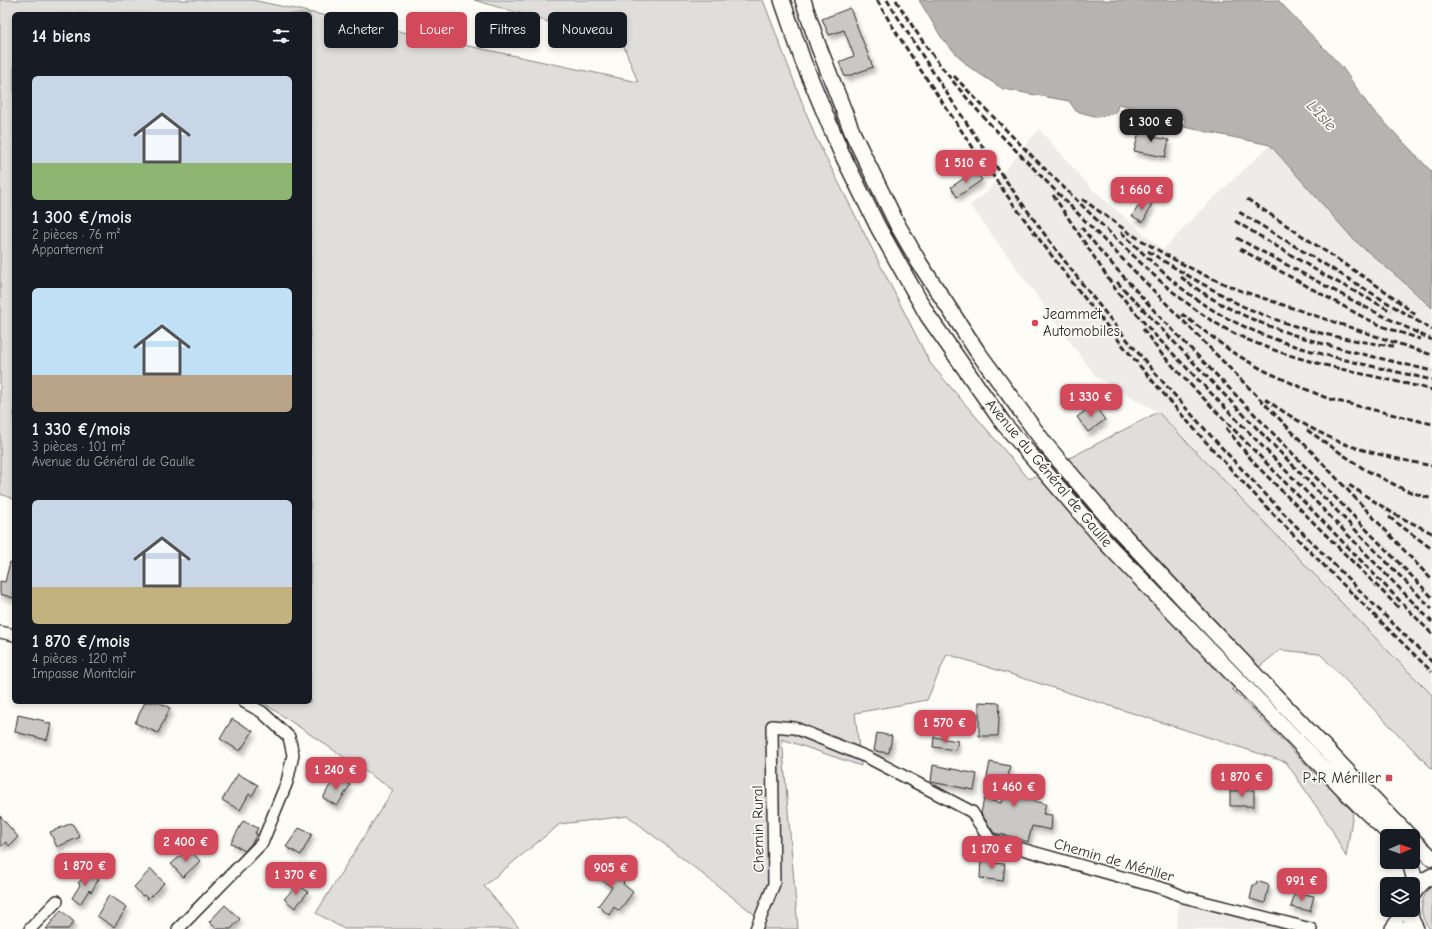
<!DOCTYPE html>
<html lang="fr">
<meta charset="utf-8">
<style>
:root{--surface:#171b24;--page:#242831;--text:#f1f3f6;--muted:#9ea1a6;--accent:#d1495b}
body{margin:0;font-family:"Comic Neue",sans-serif;background:var(--page);color:var(--text);height:100vh;display:flex;flex-direction:column;font-size:15px;white-space:nowrap}
*{box-sizing:border-box;margin:0}
p{font-size:13px;color:var(--muted)}
.icon{flex:none;width:22px;height:22px;fill:none;stroke:currentColor;stroke-width:2;stroke-linecap:round;stroke-linejoin:round}
.map{position:relative;flex:1;overflow:hidden}
.sheet{position:absolute;left:12px;top:12px;width:300px;height:692px;display:flex;flex-direction:column;background:var(--surface);border-radius:6px;box-shadow:0 2px 6px #0003}
.sheet>*{flex:none}
.guide{position:absolute;left:324px;top:12px;width:380px;height:36px;display:flex;gap:8px}
.needle{width:26px;rotate:88deg}
.tools{position:absolute;left:1380px;top:829px;display:grid;gap:8px}
.tools a{display:grid;place-items:center;width:40px;height:40px;border-radius:6px;background:var(--surface);box-shadow:0 2px 6px #0003;font-size:20px}
.price{position:absolute;translate:-50% -34px;padding:0 9px;border-radius:8px;background:var(--accent);color:#fff;font-size:13px;line-height:26px;filter:drop-shadow(0 1px 2px #0008)}
.price::after{content:'';position:absolute;left:50%;top:24px;width:12px;height:9px;margin-left:-6px;background:inherit;clip-path:polygon(0 0,100% 0,50% 100%)}
.price.active{background:#222;color:#fff}
ul{padding:0;list-style:none}
li{display:grid;align-content:center;gap:8px;height:212px;padding:0 20px}
li span{display:grid;place-items:center;height:124px;border-radius:6px;color:#555}
li>.icon{margin-inline-start:auto}
span .icon{width:72px;height:72px;fill:#fffc;stroke-width:1}
li b{font-size:17px}
h2{display:flex;justify-content:space-between;align-items:center;height:48px;padding:0 20px;font-size:17px}
.chip{padding:0 14px;border-radius:6px;background:var(--surface);box-shadow:0 2px 6px #0003;font-size:14px;line-height:36px}
.chip.active{background:var(--accent);color:#fff}
.map>svg:first-child{display:block}
</style>
<div class="map">
<svg width="1432" height="929" viewBox="0 0 1432 929">
<defs>
<filter id="shadow"><feDropShadow dx="2.5" dy="4.5" stdDeviation="2" flood-color="#0004"/></filter>
</defs>
<rect width="100%" height="100%" fill="#fdfcf7"/>
<filter id="ink" filterUnits="userSpaceOnUse"><feTurbulence type="fractalNoise" baseFrequency=".025" numOctaves="2"/><feDisplacementMap in="SourceGraphic" scale="8" xChannelSelector="R" yChannelSelector="G"/><feConvolveMatrix kernelMatrix="1 2 1 2 8 2 1 2 1" color-interpolation-filters="sRGB"/></filter>
<g filter="url(#ink)">
<path fill="#edece8" d="M1039,129L1093,190L1163,250L1198,213L1270,145L1354,240L1400,279L1432,308V695L1390,653L1158,412L1096,377L970,205L986,193Z
M1179,902L1291,929H1176Z"/>
<path fill="#dfdeda" stroke="#858482" d="M0,0H252L638,82L623,44L474,0H763L815,136L930,363L1029,479L1158,412L1390,653L1432,695V769L1320,654L1280,650L1232,689L1353,812L1346,857L1331,828L1286,762L947,654L927,700L855,713L861,766L782,739L798,929H759L763,921L628,816L560,824L484,886L520,929H344L316,913L393,790L262,702H310V14H14V499L0,494Z
M1432,886V929H1430C1418,916 1419,898 1432,886Z"/>
<path fill="#b5b4b1" stroke="#7e7d7b" d="M919,0H1278L1342,67L1369,106L1432,172V308L1400,279L1354,240L1270,145L1184,127L1185,119L1118,104L1116,113L1098,117L1076,111L1069,101L1003,89L969,67L943,40Z"/>
<path fill="#c9c8c4" stroke="#2b2b2b" filter="url(#shadow)" d="M850,8L873,67L845,77L839,62L854,56L844,30L829,35L822,19Z
M1140,128L1155,130L1153,137L1169,140L1165,157L1134,151Z
M975,171L982,180L957,197L951,187Z
M1143,199L1152,204L1143,222L1132,216Z
M1094,404L1105,420L1088,432L1077,417Z
M10,562L14,563V598L0,594V581L5,582Z
M145,702H158L170,708L158,733L135,723Z
M979,702L1000,703L998,736H979Z
M18,715L45,721V723L51,724L47,740L15,732Z
M232,719L253,731L240,751L220,739Z
M877,733L892,736L889,753L874,751Z
M934,737L958,741L956,750L933,747Z
M990,762L1010,766L1008,778L1030,783L1026,799L1046,804L1043,814L1052,815L1051,830L1032,826L1028,842L1014,837L994,833L981,813L984,799L1001,803L1006,781L987,777Z
M933,765L977,774L974,790L931,782Z
M238,774L258,785L252,796L249,794L240,810L222,800Z
M335,776L350,785L337,806L323,798Z
M1254,790V806H1230V791Z
M0,816L18,837L9,846L6,842L0,847Z
M243,821L258,828L255,833L257,834L252,843L245,851L231,843Z
M72,823L80,837L57,847L50,832Z
M299,828L312,834L301,855L286,847Z
M189,849L200,861L183,877L171,864Z
M981,857L992,859V863L1005,864L1003,881L980,878Z
M597,860L624,881L623,884L633,892L619,911L614,907L609,915L598,906L612,887L589,871Z
M151,869L164,883L148,899L144,895L142,896L134,887Z
M89,873L99,879L91,892L89,890L80,904L72,898L80,885L78,883Z
M1257,881L1269,885L1265,903L1250,899L1253,885H1256Z
M298,884L308,892L295,908L284,899Z
M1295,892L1314,896L1310,911L1291,907Z
M109,895L127,907L114,927L97,916Z
M225,905L240,919L231,929H217L209,922Z
M61,910L74,922L68,929H46Z"/>
<g fill="none" stroke-linecap="round" stroke-linejoin="round">
<defs>
<path id="street" d="M0,632L14,635
M1404,910L1391,928L1403,927L1413,929
M30,929L57,901
M178,929L262,843L287,782L293,755L289,737L262,712L244,702
M756,929L774,884L772,726L795,728L869,758L972,812L990,840L1168,890L1184,897L1311,929"/>
<path id="secondary" d="M782,0L803,61L841,152L878,227L928,316L1003,423L1107,544L1358,804L1392,836
M803,0L818,45L853,134L897,224L920,264L977,351L1045,444L1117,528L1200,617L1409,836
M1413,840L1432,858
M1410,862L1414,877L1413,894
M1413,894C1418,886 1423,880 1432,876
M1410,910L1411,919L1416,929"/>
</defs>
<use href="#street" stroke="#2b2b2b" stroke-width="14"/>
<use href="#secondary" stroke="#2b2b2b" stroke-width="18"/>
<use href="#street" stroke="#fdfcf7" stroke-width="11"/>
<use href="#secondary" stroke="#fdfcf7" stroke-width="15"/>
<path stroke="#2b2b2b" stroke-width="3" stroke-dasharray="6 3" stroke-linecap="butt" d="M877,0C903,46 934,89 963,133C1040,245 1124,352 1216,453C1285,529 1359,600 1432,672
M887,0C953,105 1022,209 1099,305C1201,433 1316,548 1432,662
M896,0C923,45 954,85 990,124L1313,453L1432,580
M954,76C1003,128 1054,178 1105,228C1148,270 1190,314 1246,339C1305,365 1370,374 1432,390
M1053,195L1116,290L1153,333L1432,622
M1082,199L1131,234L1173,259L1206,276L1239,290L1432,355
M1247,199L1388,293L1417,316
M1239,212L1432,330
M1235,221L1324,275L1391,311
M1081,227L1103,254L1161,318L1432,597
M1121,232C1145,255 1168,279 1196,299C1263,347 1353,361 1432,380
M1237,238L1361,305L1432,340
M1240,249L1363,317L1384,327L1420,339
M1148,251C1171,266 1195,280 1219,293C1230,299 1240,306 1252,310C1297,330 1345,340 1393,346
M1181,277C1252,334 1346,349 1432,371
M1117,282L1213,383L1432,609
M1182,314L1232,352L1263,370L1296,385L1329,399L1432,424
M1143,329L1160,352L1182,376L1432,634
M1265,399C1289,416 1317,433 1345,444C1373,454 1403,460 1432,466
M1226,428L1255,464L1399,608
M1307,430L1364,469L1405,490L1432,499
M1349,485L1394,514L1432,533
M1389,517L1432,549"/>
</g>
</g>
<g fill="#d1495b" stroke="#fdfcf7" stroke-width="1.5">
<circle cx="1035" cy="323" r="4"/>
<rect x="1385" y="774" width="8" height="8" rx="2"/>
</g>
<g text-anchor="middle" stroke-width="3.5" stroke-linejoin="round" paint-order="stroke">
<g font-size="15" fill="#2b2b2b" stroke="#fdfcf7" text-anchor="start">
<text x="1043" y="319">Jeammet<tspan x="1043" dy="17">Automobiles</tspan></text>
<text x="1381" y="783" text-anchor="end">P+R Mériller</text>
</g>
<g font-size="15" fill="#2b2b2b" stroke="#fdfcf7">
<text transform="translate(1049 473) rotate(50)" y="5">Avenue du Général de Gaulle</text>
<text transform="translate(758 829) rotate(-91)" y="5">Chemin Rural</text>
<text transform="translate(1114 860) rotate(16)" y="5">Chemin de Mériller</text>
</g>
<g font-size="16" font-style="italic" fill="#5b5b5a" stroke="#fdfcf7">
<text transform="translate(1322 115) rotate(47)" y="6">L'Isle</text>
</g>
</g>
</svg>
<div class="tools">
<a><svg class="needle" viewBox="-14 -14 28 28"><path d="M0-13l5 13h-10z" fill="#e53935"/><path d="M0 13l5-13h-10z" fill="#9ea1a6"/></svg></a>
<a><svg class="icon" aria-label="layers" viewBox="0 0 24 24"><path d="M12 4l9 5-9 5-9-5zM3 14l9 5 9-5"/></svg></a>
</div>
<b class="price active" style="left:1151px;top:143px">1 300 €</b>
<b class="price" style="left:966px;top:184px">1 510 €</b>
<b class="price" style="left:1142px;top:211px">1 660 €</b>
<b class="price" style="left:1091px;top:418px">1 330 €</b>
<b class="price" style="left:945px;top:744px">1 570 €</b>
<b class="price" style="left:336px;top:791px">1 240 €</b>
<b class="price" style="left:1242px;top:798px">1 870 €</b>
<b class="price" style="left:1014px;top:808px">1 460 €</b>
<b class="price" style="left:186px;top:863px">2 400 €</b>
<b class="price" style="left:992px;top:870px">1 170 €</b>
<b class="price" style="left:85px;top:887px">1 870 €</b>
<b class="price" style="left:611px;top:889px">905 €</b>
<b class="price" style="left:296px;top:896px">1 370 €</b>
<b class="price" style="left:1302px;top:902px">991 €</b>
<div class="guide">
<a class="chip">Acheter</a>
<a class="chip active">Louer</a>
<a class="chip">Filtres</a>
<a class="chip">Nouveau</a>
</div>
<section class="sheet">
<h2>14 biens<svg class="icon" aria-label="filters" viewBox="0 0 24 24"><path d="M4 7h16M4 17h16"/><circle cx="9" cy="7" r="2"/><circle cx="15" cy="17" r="2"/></svg></h2>
<ul>
<li><span style="background:linear-gradient(#c9d6e8 70%,#8fb573 0)"><svg class="icon" aria-label="home" viewBox="0 0 24 24"><path d="M3 11l9-7 9 7M6 9v11h12V9"/></svg></span><div><b>1 300 €/mois</b><p>2 pièces · 76 m²</p><p>Appartement</p></div></li>
<li><span style="background:linear-gradient(#bfe0f5 70%,#b9a48a 0)"><svg class="icon" aria-label="home" viewBox="0 0 24 24"><path d="M3 11l9-7 9 7M6 9v11h12V9"/></svg></span><div><b>1 330 €/mois</b><p>3 pièces · 101 m²</p><p>Avenue du Général de Gaulle</p></div></li>
<li><span style="background:linear-gradient(#c9d6e8 70%,#c2b280 0)"><svg class="icon" aria-label="home" viewBox="0 0 24 24"><path d="M3 11l9-7 9 7M6 9v11h12V9"/></svg></span><div><b>1 870 €/mois</b><p>4 pièces · 120 m²</p><p>Impasse Montclair</p></div></li>
</ul>
</section>
</div>
